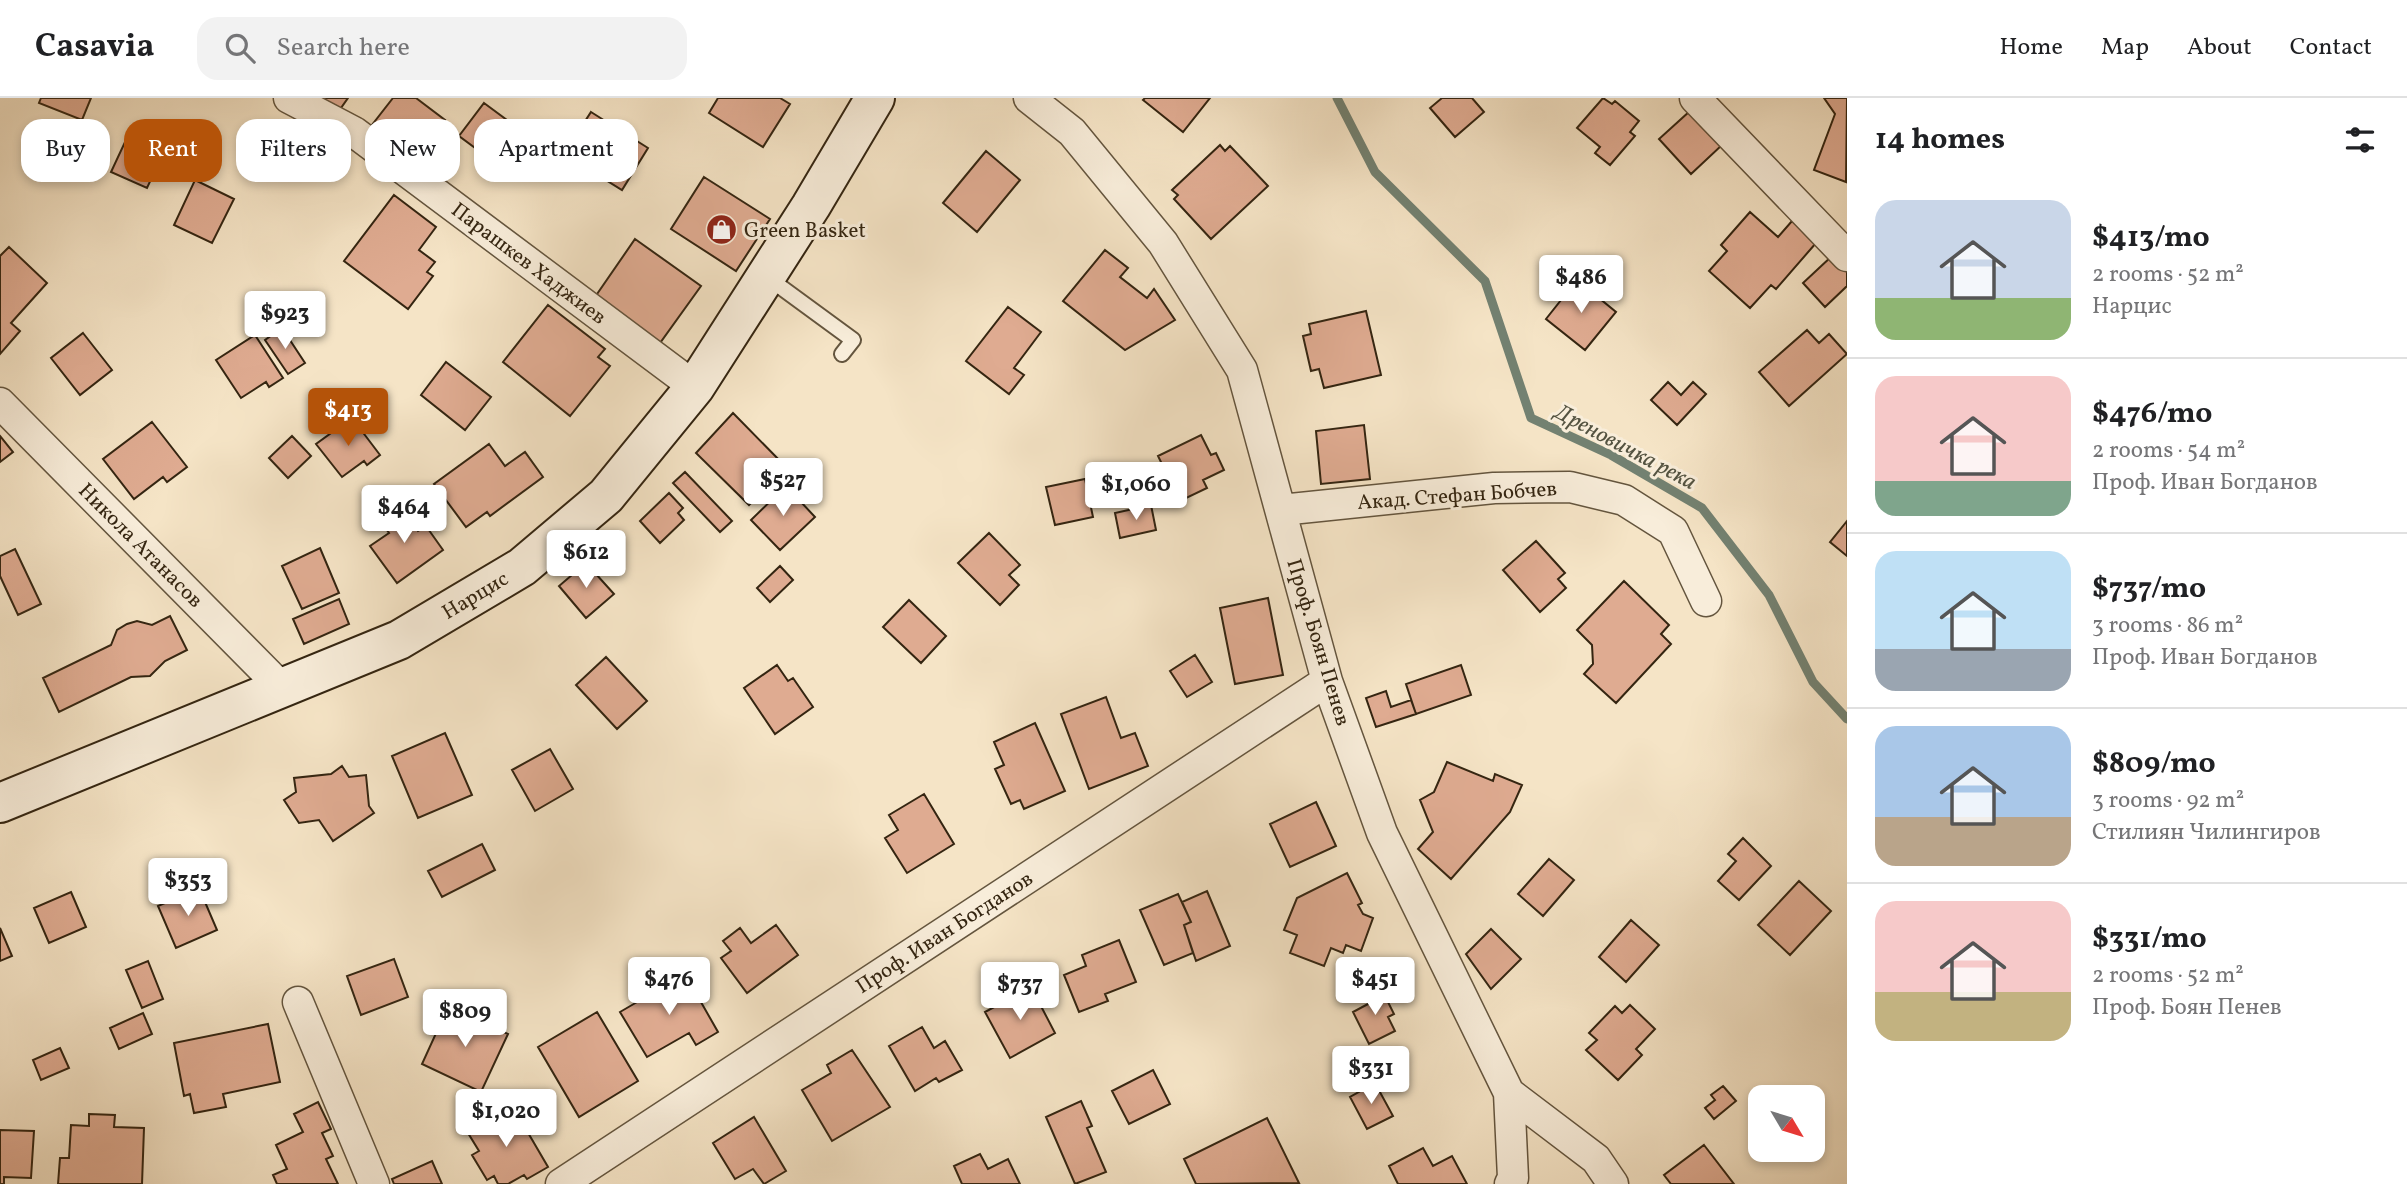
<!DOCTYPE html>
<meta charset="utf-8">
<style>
:root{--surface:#fff;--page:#f2f2f2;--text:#202124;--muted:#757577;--line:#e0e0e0;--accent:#b45309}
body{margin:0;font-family:Vollkorn,serif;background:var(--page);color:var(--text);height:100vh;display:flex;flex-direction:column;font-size:26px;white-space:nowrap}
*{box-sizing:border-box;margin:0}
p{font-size:23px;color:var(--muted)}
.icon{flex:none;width:38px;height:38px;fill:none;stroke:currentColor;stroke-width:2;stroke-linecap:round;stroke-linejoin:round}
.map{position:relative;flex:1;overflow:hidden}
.sheet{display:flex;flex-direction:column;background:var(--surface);width:560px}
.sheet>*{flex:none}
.guide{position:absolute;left:21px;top:21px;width:665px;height:63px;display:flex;gap:14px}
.needle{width:46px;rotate:128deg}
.fabs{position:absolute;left:1748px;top:987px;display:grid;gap:14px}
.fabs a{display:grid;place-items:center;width:77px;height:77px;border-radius:14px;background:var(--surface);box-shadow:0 4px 10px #0003;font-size:35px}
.price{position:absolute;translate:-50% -60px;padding:0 16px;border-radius:7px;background:#fff;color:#222;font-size:23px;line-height:46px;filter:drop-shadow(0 2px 4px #0008)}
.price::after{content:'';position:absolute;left:50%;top:42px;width:21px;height:16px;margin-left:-10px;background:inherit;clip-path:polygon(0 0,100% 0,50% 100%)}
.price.selected{background:var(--accent);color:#fff}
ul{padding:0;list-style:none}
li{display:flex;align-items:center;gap:21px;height:175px;padding:0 28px}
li+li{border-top:2px solid var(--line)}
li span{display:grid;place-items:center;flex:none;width:196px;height:140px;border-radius:21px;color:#555}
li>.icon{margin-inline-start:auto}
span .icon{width:84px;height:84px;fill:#fffc;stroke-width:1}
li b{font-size:30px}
h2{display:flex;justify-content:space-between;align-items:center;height:84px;padding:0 28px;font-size:30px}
.tag{padding:0 24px;border-radius:21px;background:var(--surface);box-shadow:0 4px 10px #0003;font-size:24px;line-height:63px}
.tag.selected{background:var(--accent);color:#fff}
header{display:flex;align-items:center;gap:42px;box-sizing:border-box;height:98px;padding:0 35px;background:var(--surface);border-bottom:2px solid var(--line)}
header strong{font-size:33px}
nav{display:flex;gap:38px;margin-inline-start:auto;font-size:24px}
.search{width:490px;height:63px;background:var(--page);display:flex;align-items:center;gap:18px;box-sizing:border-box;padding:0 24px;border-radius:21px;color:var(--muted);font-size:26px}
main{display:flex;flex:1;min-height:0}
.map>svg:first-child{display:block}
</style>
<header>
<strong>Casavia</strong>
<div class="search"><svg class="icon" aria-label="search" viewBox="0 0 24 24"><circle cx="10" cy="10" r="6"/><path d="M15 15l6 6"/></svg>Search here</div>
<nav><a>Home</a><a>Map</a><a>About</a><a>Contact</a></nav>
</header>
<main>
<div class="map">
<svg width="1847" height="1086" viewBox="0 0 1847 1086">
<rect width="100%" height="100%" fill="#f5e4c6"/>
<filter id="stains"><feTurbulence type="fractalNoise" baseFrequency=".00286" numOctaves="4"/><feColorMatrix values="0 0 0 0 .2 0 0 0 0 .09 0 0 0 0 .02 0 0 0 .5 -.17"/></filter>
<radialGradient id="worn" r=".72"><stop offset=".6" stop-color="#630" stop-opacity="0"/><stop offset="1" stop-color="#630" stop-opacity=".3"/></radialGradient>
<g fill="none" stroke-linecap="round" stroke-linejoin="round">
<path stroke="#738171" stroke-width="9" d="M1337,0L1375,74L1485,183L1531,320L1611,357L1702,410L1769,497L1813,584L1847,621"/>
</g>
<path fill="#dfab91" stroke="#342511" stroke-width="2" d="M41,0H91L82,22L39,5Z
M311,0H348L336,17Z
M393,0H416L445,22L412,65L368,32Z
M718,0H780L790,6L763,49L709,15Z
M1145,0H1210L1183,34L1143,2Z
M1442,0H1472L1484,14L1455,39L1430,10Z
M1603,0L1612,6L1615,3L1639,23L1630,34L1635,38L1610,67L1595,55L1600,49L1577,30Z
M1824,0H1847L1846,84L1814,72L1835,16Z
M484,5L511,25L486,58L459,38Z
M1690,13L1722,47L1691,76L1659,41Z
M591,14L648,50L622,92L564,56Z
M125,44L161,60L147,90L111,74Z
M1220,47L1225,53L1230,48L1268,88L1211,141L1174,101L1178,97L1172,92Z
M986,53L1020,82L977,134L943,105Z
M704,79L770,121L736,173L671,131Z
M195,82L234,101L212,145L174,127Z
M394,97L436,129L419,152L435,164L427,174L433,178L408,211L344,163Z
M1750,114L1778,139L1792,123L1816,145L1776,191L1771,187L1750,210L1709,173L1727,153L1721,147Z
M635,141L701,188L660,245L595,199Z
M9,149L47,185L11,225L20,233L0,256V158Z
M1105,152L1128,170L1120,179L1147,200L1154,191L1175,222L1125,252L1063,203Z
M1832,158L1847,174V188L1825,209L1803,185Z
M1577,182L1616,214L1585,252L1546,221Z
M548,207L605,251L598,259L610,268L570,318L503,264Z
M1008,209L1041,234L1014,270L1024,277L1009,296L966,263Z
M1366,213L1381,277L1324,290L1319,271L1311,273L1303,238L1311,236L1309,226Z
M282,230L305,265L288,276L265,242Z
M1807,232L1819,245L1829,236L1847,256L1789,308L1759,274Z
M83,235L112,272L80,297L51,260Z
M255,237L283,280L269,289L266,284L241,300L216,262Z
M446,264L491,299L465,332L421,297Z
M1668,284L1681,297L1693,284L1706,296L1677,327L1651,302Z
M733,315L787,370L749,407L696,355Z
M352,320L380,357L367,367L364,363L342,379L316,346Z
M152,324L187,369L167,384L163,379L134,401L103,361Z
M1364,327L1370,381L1321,386L1316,333Z
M1201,337L1211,357L1216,355L1224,372L1203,382L1207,390L1180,403L1158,358Z
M0,338L13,354L0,364Z
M292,338L311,358L288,380L269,360Z
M489,346L505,368L525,354L543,379L490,418L487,414L466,429L434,386Z
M685,374L732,423L720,434L673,385Z
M1085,381L1093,419L1055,427L1046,389Z
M786,388L815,419L780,452L751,422Z
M669,395L683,410L678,415L684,422L660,445L640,423Z
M399,407L418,433L426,428L443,452L397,485L370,448L389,435L379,421Z
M1151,407L1156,432L1120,440L1115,415Z
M1847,423V458L1830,444Z
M989,435L1020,467L1009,477L1019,487L1000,507L958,465Z
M1536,443L1565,475L1558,481L1566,490L1540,514L1503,472Z
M320,450L339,495L302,511L282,468Z
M15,451L41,506L18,517L0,478V458Z
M586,465L614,496L586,520L559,488Z
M780,468L793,482L770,504L757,490Z
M1624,483L1669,527L1661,536L1671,546L1616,605L1584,576L1593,566L1592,547L1577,532Z
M1268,500L1283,577L1235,586L1220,510Z
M339,501L349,526L304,546L293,521Z
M909,502L946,538L921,565L883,529Z
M170,518L187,552L165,563L150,578L131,579L59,614L43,580L111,547L117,532L127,526L137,523L152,527Z
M1195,557L1212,584L1187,599L1170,573Z
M606,559L647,603L617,631L576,587Z
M777,567L788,583L793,580L813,609L775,636L744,590Z
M1461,567L1471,597L1416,616L1406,586Z
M1386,593L1391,609L1411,602L1416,616L1376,629L1366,600Z
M1106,599L1121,640L1135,635L1148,668L1089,691L1061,616Z
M1035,625L1065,693L1024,711L1020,702L1011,706L995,671L1004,667L994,644Z
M445,635L472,697L418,720L392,658Z
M550,651L573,691L535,713L512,672Z
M1447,664L1493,683L1495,676L1522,687L1510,714L1451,781L1418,751L1433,734L1420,702L1434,694Z
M342,668L349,679L366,677L369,708L374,715L333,743L319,722L299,725L284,702L296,694L294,680L331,676Z
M924,696L954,746L907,775L885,740L898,732L889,717Z
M1316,704L1336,748L1290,769L1270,726Z
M1743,740L1771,768L1739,802L1718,783L1736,763L1728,756Z
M482,746L495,772L442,799L428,773Z
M1549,761L1574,782L1543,818L1518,796Z
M1347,775L1362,805L1358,807L1363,816L1373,820L1361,853L1346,847L1343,855L1331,850L1324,868L1290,855L1297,837L1284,832L1297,800Z
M1799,783L1831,813L1790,857L1758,827Z
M199,790L217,832L176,850L158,808Z
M1207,793L1230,848L1196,863L1184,827L1191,824L1182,804Z
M71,794L86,829L49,845L34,810Z
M1178,796L1191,824L1184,827L1193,855L1164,867L1140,812Z
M1631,822L1659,847L1626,884L1599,859Z
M776,827L798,857L747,895L721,860L731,853L723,843L740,830L751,845Z
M0,830L12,858L0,863Z
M1491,831L1521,861L1491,891L1466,856Z
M1119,842L1136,884L1105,896L1108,903L1079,914L1064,877L1086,868L1082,857Z
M394,861L408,899L361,917L347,878Z
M148,863L163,901L142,910L126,872Z
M685,876L718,934L696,947L689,935L647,959L620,914Z
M1031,889L1055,935L1010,960L985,914Z
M1381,890L1394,916L1388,919L1395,933L1369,946L1353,914L1368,906L1364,899Z
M1630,907L1655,931L1636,951L1642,957L1618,982L1586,952L1597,942L1589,935L1615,908L1622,915Z
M448,909L508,936L481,994L422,966Z
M597,914L638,983L579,1019L538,949Z
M143,915L152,936L119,951L110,930Z
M268,926L280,984L223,996L226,1009L194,1015L190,996L184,998L174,945Z
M922,929L934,950L945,943L962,972L939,984L936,980L915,993L889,948Z
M60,950L69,970L41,982L33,962Z
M852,952L890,1009L832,1043L802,992L831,975L827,967Z
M1153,972L1170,1006L1129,1026L1112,993Z
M1375,985L1393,1018L1367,1031L1350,999Z
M1723,988L1736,1003L1714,1021L1705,1010L1715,1002L1711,997Z
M1081,1003L1092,1028L1087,1030L1106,1074L1075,1086L1046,1019Z
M318,1004L331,1031L322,1035L333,1058L326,1061L338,1086H277L273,1077L287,1071L276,1047L303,1034L294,1016Z
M513,1009L548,1069L527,1081L524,1077L508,1086H498L494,1078L487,1082L472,1057L479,1053L468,1035Z
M89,1016L115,1017L114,1029L144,1030L142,1086H58L60,1060H69L71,1027L89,1028Z
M754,1019L786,1073L764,1086L753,1071L735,1081L713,1045Z
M1267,1020L1299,1085L1196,1086L1184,1061Z
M0,1032L34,1033L31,1080L4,1079V1086H0Z
M1704,1047L1734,1086H1671L1664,1077Z
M1423,1050L1433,1068L1452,1058L1467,1086H1398L1389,1068Z
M980,1056L988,1071L1008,1061L1020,1086H962L954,1068Z
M432,1063L442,1086H394L392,1081Z"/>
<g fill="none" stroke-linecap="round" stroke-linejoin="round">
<defs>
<path id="lane" d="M767,179L853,242L842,256"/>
<path id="street" d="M289,0L354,34L695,289
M1029,0L1072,34L1163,145L1242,272L1327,583L1382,735L1509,995L1596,1061L1613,1086
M1695,0L1847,158
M0,305L282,590
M1281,412L1494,390L1570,389L1624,402L1673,433L1706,503
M298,904L374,1086
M1509,995L1513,1080L1510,1086
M561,1086L1327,583"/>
<path id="secondary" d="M0,705L399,542L522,469L606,398L695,289L811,108L875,0"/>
</defs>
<use href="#lane" stroke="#64553e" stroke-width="18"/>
<use href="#street" stroke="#64553e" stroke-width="33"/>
<use href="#secondary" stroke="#342511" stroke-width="42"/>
<use href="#lane" stroke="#f8edda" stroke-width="14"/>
<use href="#street" stroke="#f8edda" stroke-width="30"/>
<use href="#secondary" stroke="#f8edda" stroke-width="38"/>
</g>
<defs>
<symbol id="shop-disc" viewBox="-11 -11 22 22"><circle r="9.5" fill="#8f2418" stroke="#f8edda"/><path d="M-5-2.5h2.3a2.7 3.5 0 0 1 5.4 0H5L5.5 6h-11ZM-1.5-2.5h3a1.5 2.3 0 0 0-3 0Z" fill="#fff"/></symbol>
</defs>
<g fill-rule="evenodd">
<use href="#shop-disc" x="704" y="114" width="35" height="35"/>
</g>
<g text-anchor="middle" stroke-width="6" stroke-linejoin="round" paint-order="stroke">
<g font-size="21" fill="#342511" stroke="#f8edda" text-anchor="start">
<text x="744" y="139">Green Basket</text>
</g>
<g font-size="21" fill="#342511" stroke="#f8edda">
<text transform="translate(529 165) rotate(37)" y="7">Парашкев Хаджиев</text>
<text transform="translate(1457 397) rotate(-4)" y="7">Акад. Стефан Бобчев</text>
<text transform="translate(141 447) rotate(45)" y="7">Никола Атанасов</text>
<text transform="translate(475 497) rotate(-31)" y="7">Нарцис</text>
<text transform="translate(1319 544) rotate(73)" y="7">Проф. Боян Пенев</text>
<text transform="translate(944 834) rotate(-33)" y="7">Проф. Иван Богданов</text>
</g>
<g font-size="23" font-style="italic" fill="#545341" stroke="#f8edda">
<text transform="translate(1626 348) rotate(28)" y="8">Дреновичка река</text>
</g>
</g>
<rect width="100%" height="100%" filter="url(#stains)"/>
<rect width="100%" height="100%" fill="url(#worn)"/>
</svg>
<div class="fabs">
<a><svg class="needle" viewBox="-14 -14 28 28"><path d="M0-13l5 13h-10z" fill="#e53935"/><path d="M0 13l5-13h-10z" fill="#757577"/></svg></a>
</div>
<b class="price" style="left:1581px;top:217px">$486</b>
<b class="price" style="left:285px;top:253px">$923</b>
<b class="price selected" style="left:348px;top:350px">$413</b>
<b class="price" style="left:783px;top:420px">$527</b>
<b class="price" style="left:1136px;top:424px">$1,060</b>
<b class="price" style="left:404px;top:447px">$464</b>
<b class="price" style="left:586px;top:492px">$612</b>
<b class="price" style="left:188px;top:820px">$353</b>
<b class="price" style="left:669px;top:919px">$476</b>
<b class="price" style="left:1375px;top:919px">$451</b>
<b class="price" style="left:1020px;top:924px">$737</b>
<b class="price" style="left:465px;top:951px">$809</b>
<b class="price" style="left:1371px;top:1008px">$331</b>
<b class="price" style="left:506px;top:1051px">$1,020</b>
<div class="guide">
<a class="tag">Buy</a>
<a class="tag selected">Rent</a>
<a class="tag">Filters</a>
<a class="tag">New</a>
<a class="tag">Apartment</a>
</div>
</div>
<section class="sheet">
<h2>14 homes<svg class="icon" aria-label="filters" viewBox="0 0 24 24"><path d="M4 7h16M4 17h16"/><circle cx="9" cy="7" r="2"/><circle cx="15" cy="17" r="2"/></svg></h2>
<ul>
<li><span style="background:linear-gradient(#c9d6e8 70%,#8fb573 0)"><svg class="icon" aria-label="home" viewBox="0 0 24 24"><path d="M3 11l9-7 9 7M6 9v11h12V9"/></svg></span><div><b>$413/mo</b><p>2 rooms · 52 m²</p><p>Нарцис</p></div></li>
<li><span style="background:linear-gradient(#f6c9c9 75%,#7fa58c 0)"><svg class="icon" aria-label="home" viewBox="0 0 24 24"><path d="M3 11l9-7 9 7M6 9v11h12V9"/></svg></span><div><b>$476/mo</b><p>2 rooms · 54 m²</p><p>Проф. Иван Богданов</p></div></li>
<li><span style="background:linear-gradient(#bfe0f5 70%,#9aa5b1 0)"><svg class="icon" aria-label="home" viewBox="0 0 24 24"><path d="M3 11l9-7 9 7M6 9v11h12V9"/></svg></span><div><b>$737/mo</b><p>3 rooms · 86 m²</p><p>Проф. Иван Богданов</p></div></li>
<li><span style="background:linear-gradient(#a9c7e8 65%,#b9a48a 0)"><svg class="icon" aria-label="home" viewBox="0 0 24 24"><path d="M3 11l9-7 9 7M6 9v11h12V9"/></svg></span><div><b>$809/mo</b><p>3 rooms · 92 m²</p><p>Стилиян Чилингиров</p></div></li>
<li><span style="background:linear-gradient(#f6c9c9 65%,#c2b280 0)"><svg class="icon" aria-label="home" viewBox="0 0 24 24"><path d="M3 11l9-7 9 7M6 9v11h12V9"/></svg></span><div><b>$331/mo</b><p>2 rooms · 52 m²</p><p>Проф. Боян Пенев</p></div></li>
</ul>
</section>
</main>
